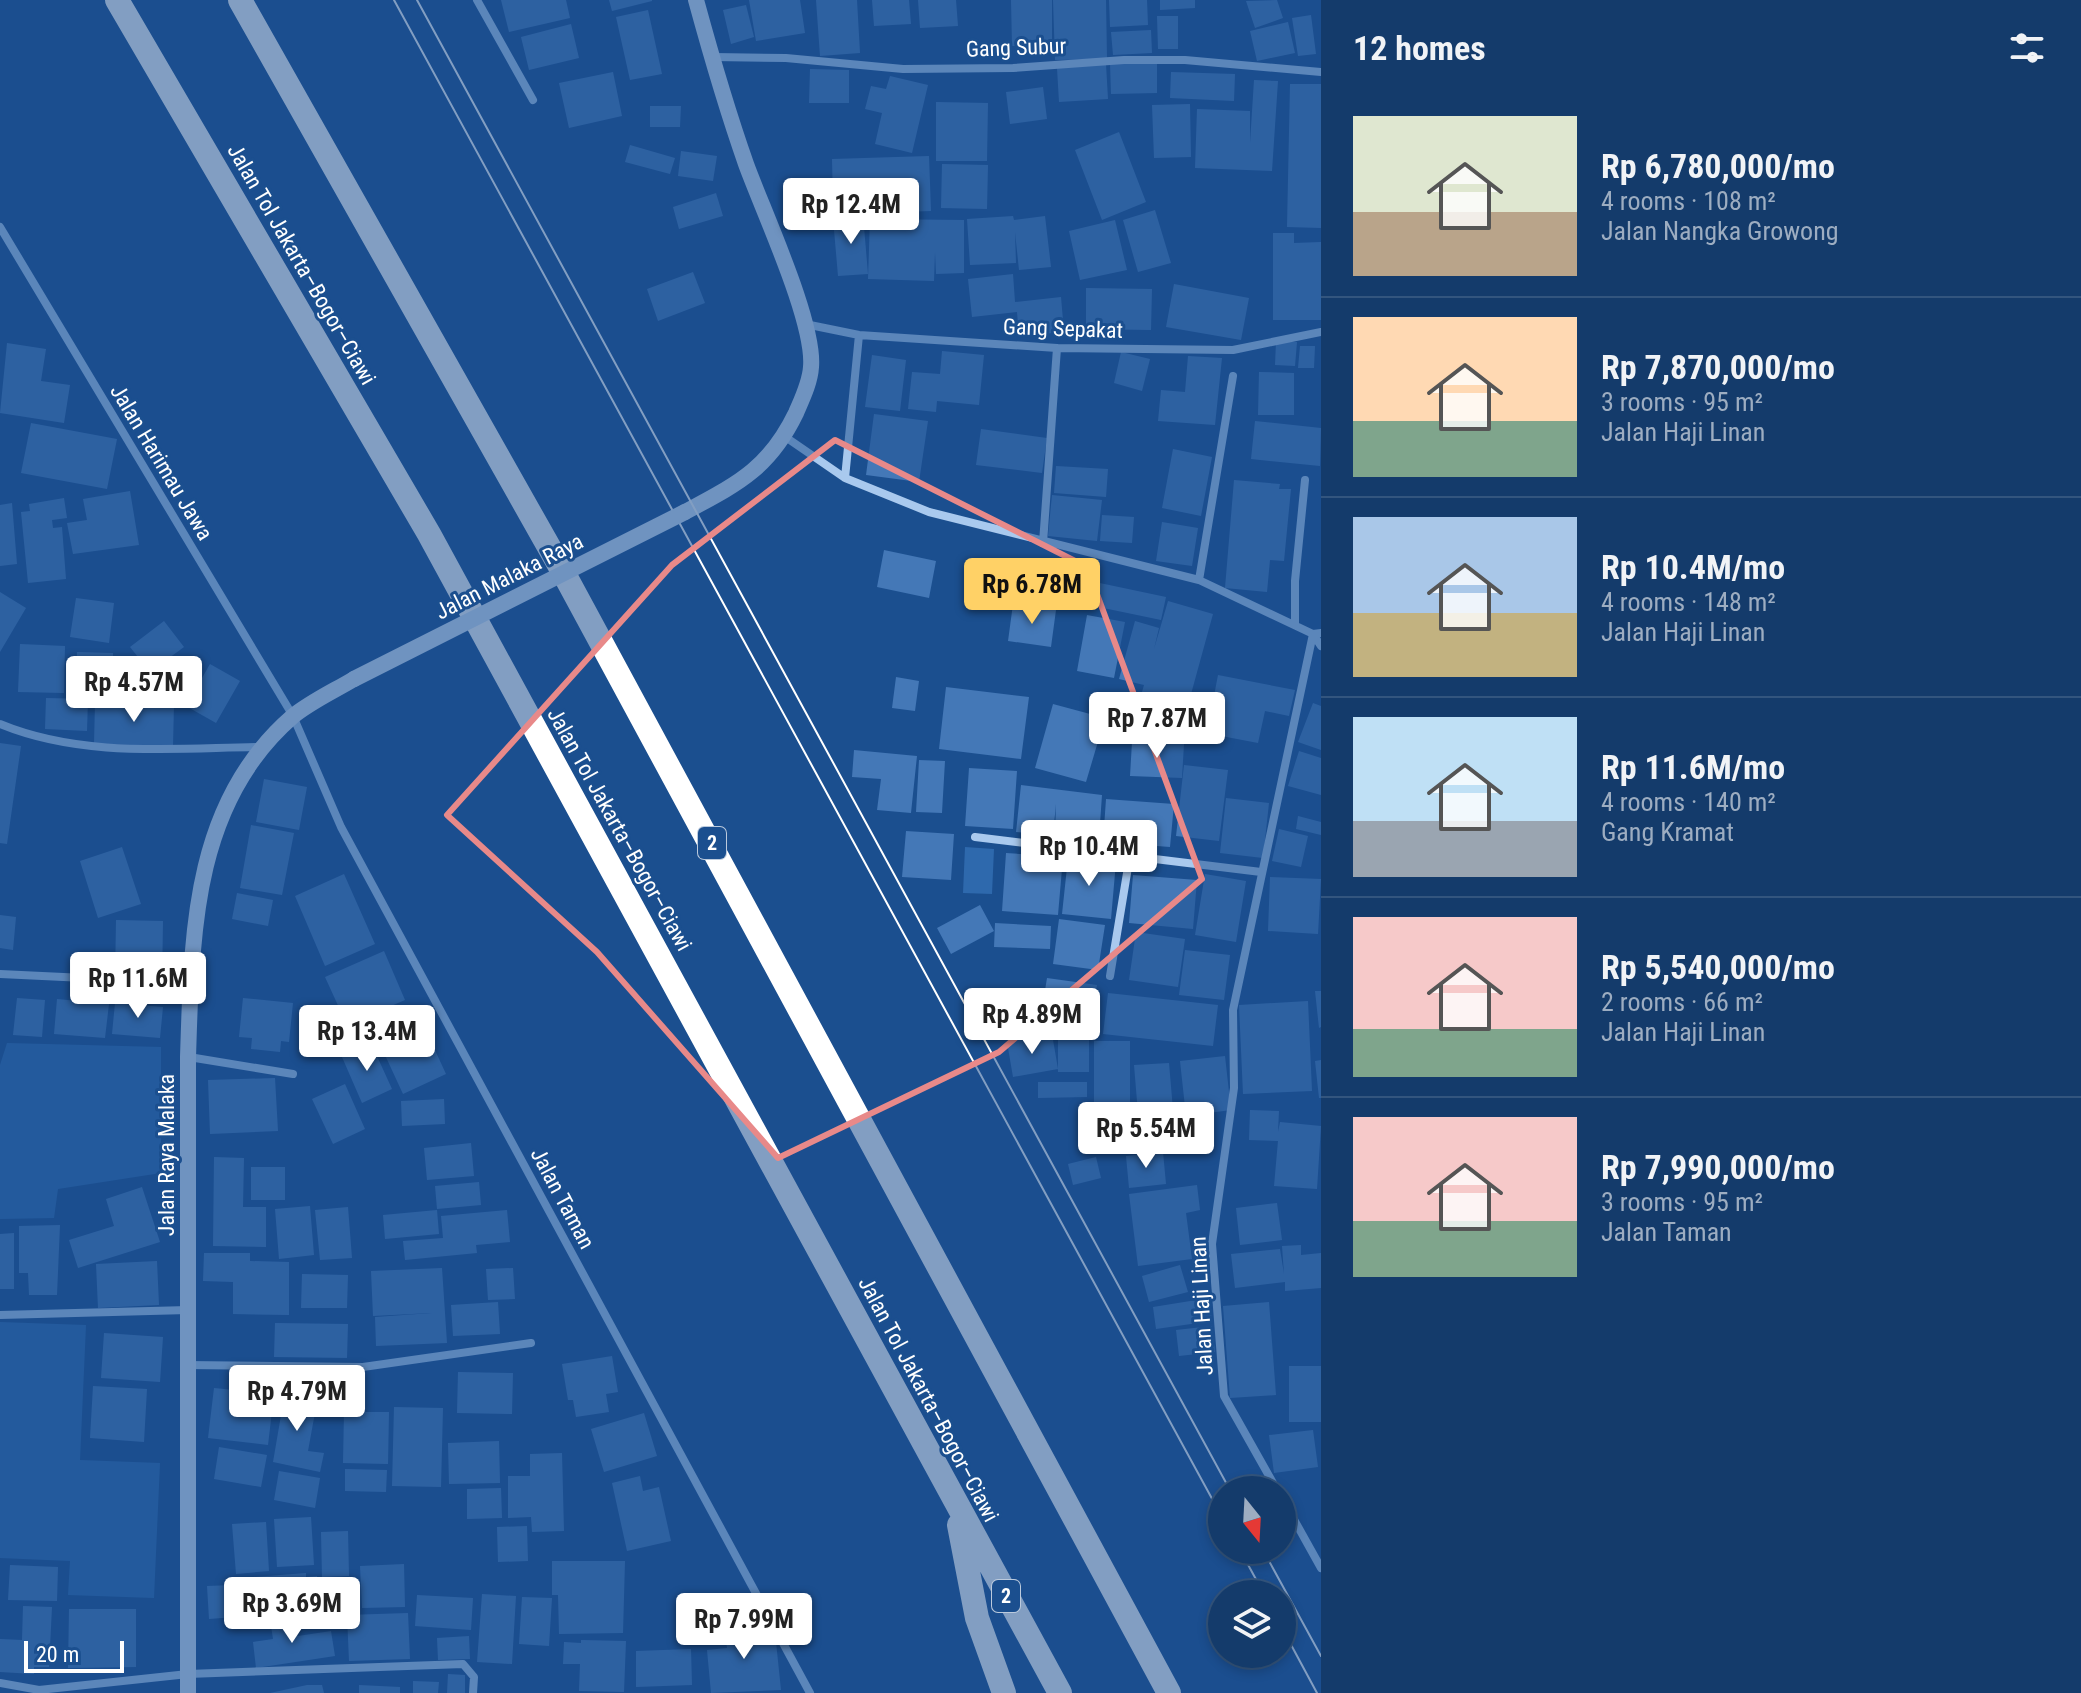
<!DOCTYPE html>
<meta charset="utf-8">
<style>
:root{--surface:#143b6b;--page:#1d4271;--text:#f1f3f6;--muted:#9dadc1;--line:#33557e;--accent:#ffd166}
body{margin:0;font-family:"Roboto Condensed",sans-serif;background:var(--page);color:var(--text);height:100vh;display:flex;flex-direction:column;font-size:30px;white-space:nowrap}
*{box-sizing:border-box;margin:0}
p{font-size:26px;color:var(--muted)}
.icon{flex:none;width:44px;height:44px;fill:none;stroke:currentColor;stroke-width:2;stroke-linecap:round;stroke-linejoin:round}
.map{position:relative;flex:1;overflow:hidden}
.details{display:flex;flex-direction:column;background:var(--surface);width:760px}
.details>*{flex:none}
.needle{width:52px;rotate:162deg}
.buttons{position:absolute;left:1208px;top:1476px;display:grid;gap:16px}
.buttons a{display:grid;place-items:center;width:88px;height:88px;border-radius:50%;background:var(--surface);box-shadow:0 4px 12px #0003,0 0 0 2px var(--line);font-size:40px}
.scale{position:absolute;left:24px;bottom:20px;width:100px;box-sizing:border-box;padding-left:8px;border:4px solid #fff;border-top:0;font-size:22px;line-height:28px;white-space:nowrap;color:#fff;-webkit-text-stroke:6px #1b4f8f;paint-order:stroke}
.price{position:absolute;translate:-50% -68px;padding:0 18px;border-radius:8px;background:#fff;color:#222;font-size:26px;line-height:52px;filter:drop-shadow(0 2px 4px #0008)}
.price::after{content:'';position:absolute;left:50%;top:48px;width:24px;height:18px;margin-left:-12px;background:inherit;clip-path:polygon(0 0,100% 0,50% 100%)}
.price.current{background:var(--accent);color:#111}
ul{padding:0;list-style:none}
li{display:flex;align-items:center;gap:24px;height:200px;padding:0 32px}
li+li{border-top:2px solid var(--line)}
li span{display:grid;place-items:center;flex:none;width:224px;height:160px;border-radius:0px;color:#555}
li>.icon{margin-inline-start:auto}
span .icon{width:96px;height:96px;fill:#fffc;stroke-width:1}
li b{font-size:34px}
h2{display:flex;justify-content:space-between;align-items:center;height:96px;padding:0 32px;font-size:34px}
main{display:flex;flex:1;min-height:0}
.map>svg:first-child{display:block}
</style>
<main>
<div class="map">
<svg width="1321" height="1693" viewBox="0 0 1321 1693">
<rect width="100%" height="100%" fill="#1b4f8f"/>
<path fill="#2e69ad" d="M965,847L994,849L992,894L963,893Z
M7,1043L161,1047V1173L58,1189L54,1218L0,1219V1065Z
M0,1322L86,1325L80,1460L160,1463L154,1598L68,1595L70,1561L0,1558Z"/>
<path fill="#4478b7" d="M501,0H566L570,18L509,32Z
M609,0H652V1L612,11Z
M749,0H800L805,33L756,41Z
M816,0H857L860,53L820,56Z
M872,0H909L911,24L874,26Z
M918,0H956L958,26L920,28Z
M1011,0H1052V46H1012Z
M1053,0H1106L1107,59L1055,60Z
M1109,0H1147L1148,25L1110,27Z
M1160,0H1195V8L1160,10Z
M1277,0L1283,18L1255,28L1246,1Z
M746,5L754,37L731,44L723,10Z
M648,10L662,74L630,80L616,17Z
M1311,15L1316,54L1298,56L1292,18Z
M1157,16H1178V49H1158Z
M1288,22L1295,53L1257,61L1250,31Z
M571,24L579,58L529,70L521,37Z
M1151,30L1152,53L1113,55L1111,32Z
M1110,63H1157V93L1111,94Z
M1106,64L1108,99L1059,102L1057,68Z
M810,69L849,70V103H809Z
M613,72L622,116L569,128L559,83Z
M1171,72L1235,74L1234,101L1170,98Z
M890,76L928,85L912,153L875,144L882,113L865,109L871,86L886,89Z
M1254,80L1278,81L1272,171L1195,168L1197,109L1250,111V143Z
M1290,84H1321V228L1287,227Z
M1043,87L1047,119L1010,124L1006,92Z
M936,102L988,103L987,161H936Z
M1190,104L1191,157L1154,158L1152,105Z
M650,106H681L680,127H650Z
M1119,132L1146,202L1102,220L1075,150Z
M630,145L675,158L670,174L625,162Z
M681,151L717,156L713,181L678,176Z
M929,156L931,211L872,213V201L833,202L832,159Z
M942,164L988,165L987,209L941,208Z
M716,193L723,216L679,229L673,207Z
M1155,210L1171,263L1138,272L1123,220Z
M863,215L868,274L838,276L833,218Z
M1013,216L1014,220L1045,216L1051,267L1019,270L1015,232L1016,263L970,265L967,219Z
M870,219L964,220V273L936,274L935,252L934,281L868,279Z
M1115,220L1127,270L1080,280L1069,231Z
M1273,233H1294V243L1321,242V320H1273Z
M693,272L705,303L658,321L647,289Z
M1013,274L1015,302L1061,297L1064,332L1019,336L1017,312L972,317L968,279Z
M1174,284L1249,298L1241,340L1166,327Z
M1086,288L1152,289L1151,330L1086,329Z
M1276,342H1297L1295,366L1275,365Z
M7,343L46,349L41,381L70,385L64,423L0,413Z
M1300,346H1315L1314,368H1298Z
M942,351L984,355L979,405L937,401L936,412L908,409L912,372L940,374Z
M1121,352L1150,359L1142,391L1114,383Z
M872,355L906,360L900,411L865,407Z
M1188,356L1222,358L1215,425L1158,421L1161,390L1185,392Z
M1259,372L1294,373V415H1258Z
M874,414L928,421L919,482L866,475Z
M1255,421L1321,428L1320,466L1251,459Z
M31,423L117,439L107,489L21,473Z
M981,429L1047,438L1042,473L976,465Z
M1173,449L1212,457L1201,516L1162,508Z
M1056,466L1108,469L1106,497L1054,493Z
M1234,480L1280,484L1279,489H1291L1284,561L1270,560L1267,592L1225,588Z
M130,491L139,545L73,554L67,523L87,520L83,499Z
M1052,495L1102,500L1097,541L1048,536Z
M64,498L67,518L52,520L53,528L62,527L66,579L28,583L21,512L30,511L29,504Z
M12,503L17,564L0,566V505Z
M1102,515L1134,517L1132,543L1100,541Z
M1162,522L1198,528L1192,566L1156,561Z
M884,550L936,561L929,598L877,587Z
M1095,582L1166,597L1161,620L1089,605Z
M0,592L26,608L0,652Z
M76,598L114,603L109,643L70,637Z
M1168,601L1213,614L1188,705L1142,692L1144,685L1119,679L1135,621L1159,628L1154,649Z
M1013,604L1056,610L1051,647L1008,641Z
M1087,615L1125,622L1114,678L1077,671Z
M164,621L184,647L150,672L130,647Z
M20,644L65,646L64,693L18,692Z
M77,652L113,653V694L75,693Z
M210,664L240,681L216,723L186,706Z
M1218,675L1295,690L1289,716L1265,711L1258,743L1190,730L1197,697L1213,701Z
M896,677L919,681L915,711L892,708Z
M946,687L1029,697L1021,759L939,749Z
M46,698L88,699L87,731L45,729Z
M95,703L174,704L173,746L94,744Z
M1313,703L1321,706V750L1298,742Z
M1053,704L1105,718L1086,782L1035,768Z
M1132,742L1184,744L1182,778L1130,776Z
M0,743L21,746L7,844L0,843Z
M854,750L917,756L911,813L877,810L881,779L852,777Z
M1299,751L1321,758V795L1288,786Z
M919,760L945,761L942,813L916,812Z
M1184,765L1228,770L1219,841L1176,836Z
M969,768L1017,771L1013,829L965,826Z
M264,779L307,787L299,830L256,822Z
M1021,785L1102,795L1099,838L1055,834L1056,804L1053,835L1016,832Z
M1226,798L1269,803L1263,858L1220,853Z
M1106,799L1174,804L1170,847L1103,842Z
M1298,816L1321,822V835L1296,829Z
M251,825L294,833L282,895L240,888Z
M1279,829L1308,836L1301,867L1272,861Z
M906,831L954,834L951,880L902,877Z
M122,847L141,904L98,918L80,861Z
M1006,853L1063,857L1058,915L1002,911Z
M1068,858L1116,862L1111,919L1062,914Z
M344,874L375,944L325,966L295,896Z
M1205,874L1246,881L1236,942L1195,935Z
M1133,875L1197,880L1193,929L1129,923Z
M1270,877L1321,879L1318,934L1268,931Z
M237,893L273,900L268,926L232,919Z
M980,905L994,931L951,954L937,928Z
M0,915L16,917L13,950L0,948Z
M1059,919L1105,925L1098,970L1053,964Z
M116,920L163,921L162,981H115Z
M995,923L1051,926L1050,949L994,947Z
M1136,932L1185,939L1178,987L1129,980Z
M1185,950L1230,955L1224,1000L1179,995Z
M384,951L405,1000L347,1025L325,977Z
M1047,978L1097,985L1090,1028L1040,1021Z
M1315,991H1321V1027L1319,1028Z
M1108,993L1218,1005L1213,1046L1103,1034Z
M17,998L45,1000L42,1037L13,1035Z
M243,998L293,1003L289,1042L281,1041L280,1052L251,1049L252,1038L239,1037Z
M57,999L109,1004L105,1038L54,1034Z
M1308,1001L1312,1091L1243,1094L1239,1005Z
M115,1003L163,1007L160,1038L112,1034Z
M416,1009L446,1074L403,1094L373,1029Z
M1052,1034L1058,1069L1013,1077L1007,1042Z
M1058,1039H1089V1072H1058Z
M1094,1041H1130V1115L1094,1116Z
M371,1043L392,1089L362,1103L342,1057Z
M1225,1056L1231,1110L1186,1116L1180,1061Z
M1321,1060V1098H1319L1315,1061Z
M1169,1063L1173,1110L1138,1113L1134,1065Z
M275,1078L278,1131L210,1134L208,1080Z
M1038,1082H1087V1097L1038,1098Z
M345,1084L365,1129L333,1144L312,1099Z
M444,1099L445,1124L402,1126L401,1101Z
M1250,1110L1279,1111L1278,1132L1280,1122L1321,1126L1317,1189L1274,1186L1278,1141L1249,1140Z
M1164,1114H1184L1185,1153H1166Z
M1131,1125V1143L1082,1144V1126Z
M471,1143L474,1176L427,1180L424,1148Z
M1163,1152L1166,1184L1129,1188L1126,1156Z
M214,1157L244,1158L243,1207H266V1247L213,1246Z
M1096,1157L1101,1178L1073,1185L1068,1164Z
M251,1167H285V1200H251Z
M479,1182L481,1205L437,1209L435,1186Z
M1197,1185L1200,1210L1186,1213L1192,1259L1138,1266L1129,1194Z
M142,1187L160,1242L78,1268L69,1240L114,1226L106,1199Z
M1277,1203L1282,1240L1240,1245L1236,1208Z
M310,1206L314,1255L279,1259L275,1209Z
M348,1207L352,1258L320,1260L315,1210Z
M437,1210L439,1234L385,1239L383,1215Z
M507,1210L510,1242L476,1245L477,1253L405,1260L403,1241L443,1238L441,1216Z
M60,1225L57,1295H29L28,1273H19V1226Z
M14,1233V1289H0V1234Z
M1301,1245V1255L1321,1253V1288L1285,1291V1282L1235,1288L1231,1254L1280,1249L1284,1274L1282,1246Z
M204,1253H250V1261L289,1262V1315L233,1314V1282L203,1281Z
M157,1261L159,1305L98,1308L96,1264Z
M1180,1265L1188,1292L1149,1302L1142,1276Z
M442,1268L447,1343L376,1346L375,1317L432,1313L373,1316L371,1271Z
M513,1268L515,1299L488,1300L486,1269Z
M302,1274L348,1275L347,1308H301Z
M1209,1298L1212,1321L1156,1329L1153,1307Z
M498,1302L500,1334L453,1336L451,1305Z
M1269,1302L1276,1395L1230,1398L1223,1306Z
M275,1323L348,1324L347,1358L274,1357Z
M1212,1326L1215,1352L1179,1356L1176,1330Z
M104,1333L163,1337L160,1382L101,1378Z
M612,1356L618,1392L606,1394L609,1412L576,1417L573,1400H568L562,1364Z
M1289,1366H1321V1422H1289Z
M458,1372L513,1373L512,1414L457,1413Z
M93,1386L147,1389L144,1442L90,1438Z
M214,1388L274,1394L268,1445L208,1438Z
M285,1392L318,1396L308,1451L324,1453L320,1472L273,1462Z
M394,1407L443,1408L441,1487L392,1486Z
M344,1412H389L388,1464L343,1463Z
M644,1413L657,1456L604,1472L591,1429Z
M1313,1430L1318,1467L1274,1473L1269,1435Z
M499,1441L500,1483L449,1484L448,1443Z
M219,1447L267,1455L261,1487L214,1479Z
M562,1453L564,1531L532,1532L531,1517L508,1518V1476H530V1454Z
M345,1469L387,1470L386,1492L345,1491Z
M279,1471L320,1478L315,1508L274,1500Z
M640,1476L643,1491L659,1487L671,1541L627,1551L612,1483Z
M501,1488L502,1518L467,1519V1489Z
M311,1517L314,1565L277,1567L274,1519Z
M266,1522L269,1571L236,1574L232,1524Z
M527,1526L528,1561L498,1562L497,1527Z
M348,1531L349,1576L322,1577L321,1532Z
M552,1561H625L623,1633L559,1634L558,1595H552Z
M404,1564L405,1607L362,1608L360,1566Z
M10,1565L58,1567L57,1601L8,1600Z
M306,1573V1577L317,1576L318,1591H308L309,1614L243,1618L241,1578Z
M233,1585L235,1617L209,1619L207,1586Z
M482,1594L516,1596L512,1664L477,1662Z
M417,1595L473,1598L471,1630L415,1626Z
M522,1597L552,1598L549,1646L519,1644Z
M23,1606L52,1607L49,1667H34V1674L0,1672V1639L22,1640Z
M69,1609H136V1667L68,1668Z
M408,1613L410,1659L349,1661L347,1615Z
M296,1616L298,1636L331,1631L335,1656L256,1668L253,1642L273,1639L270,1619Z
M761,1619L764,1644L776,1642L781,1690L711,1693L707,1650L727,1648L724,1624Z
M469,1636L470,1659L438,1660L437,1638Z
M581,1640L626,1641L624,1692L579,1691L580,1664H563L564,1642L581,1643Z
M691,1649L692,1685L636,1687V1651Z
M448,1674L465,1675V1693H447Z
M413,1681L439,1682L438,1693H413Z
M307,1685H322L324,1693H270Z
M359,1685L400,1687V1693H359Z"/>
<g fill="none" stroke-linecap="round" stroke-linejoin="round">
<path stroke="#a9c9ee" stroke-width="8" d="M477,0L533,100
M713,57L786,58L903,69L1013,68L1124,60H1185L1321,72
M0,227L293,716L341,827L810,1693
M805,324L859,335L1057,348L1233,350L1321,332
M784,436L845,478L929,512L1199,580L1313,634L1321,646
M845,478L859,335
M1043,543L1057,348
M1199,580L1233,376
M1295,625V581L1305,480
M0,724C82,758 174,748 260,747
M975,837L1261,872
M0,974L190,983
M1110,976L1130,855
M189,1057L293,1074
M0,1315L188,1310
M186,1365L363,1367L531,1343
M1277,1490L1224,1396L1212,1244L1234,1088L1233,1010L1313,634L1321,633
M1282,1498L1321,1568
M0,1683L39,1690L188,1674L463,1664L474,1677L473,1693"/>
<path stroke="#d6e6fa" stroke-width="16" d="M685,512C737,484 769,469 796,413C802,399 810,383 811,367C815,322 763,211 746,164C727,110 711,55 696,0
M188,1693V1057C192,935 192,804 292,717C310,702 334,691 354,679"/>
<path stroke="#fff" stroke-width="24" d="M117,0L429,534L1060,1693
M240,0L562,570L1169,1693
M959,1525L977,1618L1004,1693"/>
<path stroke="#fff" stroke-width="2" d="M394,0L1222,1517
M417,0L1230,1490
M1240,1550L1264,1594
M1263,1550L1321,1656
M1282,1628L1317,1693"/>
<path stroke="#d6e6fa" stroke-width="16" d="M354,679L685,512"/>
</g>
<path d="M0 0H1321V1693H0ZM835,440L1087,567L1202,879L999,1052L778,1158L597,952L447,815L672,565Z" fill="#1b4f8f" fill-opacity=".55" fill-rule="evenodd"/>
<path fill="none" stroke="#e88989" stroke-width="6" stroke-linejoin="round" d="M835,440L1087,567L1202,879L999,1052L778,1158L597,952L447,815L672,565Z"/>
<g text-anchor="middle" stroke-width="6" stroke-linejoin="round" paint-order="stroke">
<g fill="#1b4f8f" stroke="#bbcadd" stroke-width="2">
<rect x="698" y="827" width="28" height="32" rx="6"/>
<rect x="992" y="1580" width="28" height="32" rx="6"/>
</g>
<g font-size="20" font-weight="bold" fill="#fff">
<text x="712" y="850">2</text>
<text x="1006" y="1603">2</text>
</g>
<g font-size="22" fill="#fff" stroke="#1b4f8f">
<text transform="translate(1016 47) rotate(-2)" y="8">Gang Subur</text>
<text transform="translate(302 264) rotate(60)" y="8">Jalan Tol Jakarta–Bogor–Ciawi</text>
<text transform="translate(1063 328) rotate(2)" y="8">Gang Sepakat</text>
<text transform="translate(162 462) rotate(59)" y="8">Jalan Harimau Jawa</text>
<text transform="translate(509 576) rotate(-27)" y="8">Jalan Malaka Raya</text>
<text transform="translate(620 829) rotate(61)" y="8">Jalan Tol Jakarta–Bogor–Ciawi</text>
<text transform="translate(166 1155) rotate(-90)" y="8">Jalan Raya Malaka</text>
<text transform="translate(563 1198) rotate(62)" y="8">Jalan Taman</text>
<text transform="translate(1201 1306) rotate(-93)" y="8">Jalan Haji Linan</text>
<text transform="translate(929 1399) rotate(62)" y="8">Jalan Tol Jakarta–Bogor–Ciawi</text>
</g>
</g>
</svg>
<div class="buttons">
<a><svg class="needle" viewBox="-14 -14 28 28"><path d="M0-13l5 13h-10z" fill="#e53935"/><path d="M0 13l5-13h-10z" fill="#9dadc1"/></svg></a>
<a><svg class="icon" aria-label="layers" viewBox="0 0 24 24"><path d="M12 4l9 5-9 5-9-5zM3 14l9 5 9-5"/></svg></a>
</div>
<div class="scale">20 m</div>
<b class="price" style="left:851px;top:246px">Rp 12.4M</b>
<b class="price current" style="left:1032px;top:626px">Rp 6.78M</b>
<b class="price" style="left:134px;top:724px">Rp 4.57M</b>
<b class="price" style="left:1157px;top:760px">Rp 7.87M</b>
<b class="price" style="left:1089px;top:888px">Rp 10.4M</b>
<b class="price" style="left:138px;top:1020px">Rp 11.6M</b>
<b class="price" style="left:1032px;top:1056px">Rp 4.89M</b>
<b class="price" style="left:367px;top:1073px">Rp 13.4M</b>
<b class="price" style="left:1146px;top:1170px">Rp 5.54M</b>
<b class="price" style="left:297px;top:1433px">Rp 4.79M</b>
<b class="price" style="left:292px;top:1645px">Rp 3.69M</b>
<b class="price" style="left:744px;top:1661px">Rp 7.99M</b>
</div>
<section class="details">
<h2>12 homes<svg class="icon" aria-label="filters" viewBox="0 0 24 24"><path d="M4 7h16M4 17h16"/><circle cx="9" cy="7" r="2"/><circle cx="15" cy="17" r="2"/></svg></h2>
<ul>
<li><span style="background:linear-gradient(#dfe7d0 60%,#b9a48a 0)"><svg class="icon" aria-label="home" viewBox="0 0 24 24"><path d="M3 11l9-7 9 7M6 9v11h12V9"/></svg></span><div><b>Rp 6,780,000/mo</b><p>4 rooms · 108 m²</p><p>Jalan Nangka Growong</p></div></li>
<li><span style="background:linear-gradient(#ffd9b3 65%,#7fa58c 0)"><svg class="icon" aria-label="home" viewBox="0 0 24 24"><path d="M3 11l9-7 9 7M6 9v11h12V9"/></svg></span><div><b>Rp 7,870,000/mo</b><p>3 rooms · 95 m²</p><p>Jalan Haji Linan</p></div></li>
<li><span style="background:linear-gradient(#a9c7e8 60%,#c2b280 0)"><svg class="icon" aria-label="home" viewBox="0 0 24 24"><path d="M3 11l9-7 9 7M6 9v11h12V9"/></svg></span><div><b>Rp 10.4M/mo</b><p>4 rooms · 148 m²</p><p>Jalan Haji Linan</p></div></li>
<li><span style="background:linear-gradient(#bfe0f5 65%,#9aa5b1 0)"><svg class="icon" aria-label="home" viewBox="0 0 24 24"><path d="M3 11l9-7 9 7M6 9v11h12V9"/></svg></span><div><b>Rp 11.6M/mo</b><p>4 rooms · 140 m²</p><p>Gang Kramat</p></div></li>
<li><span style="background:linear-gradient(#f6c9c9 70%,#7fa58c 0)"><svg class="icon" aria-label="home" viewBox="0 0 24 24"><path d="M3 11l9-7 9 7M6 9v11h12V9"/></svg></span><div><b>Rp 5,540,000/mo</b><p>2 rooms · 66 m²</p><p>Jalan Haji Linan</p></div></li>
<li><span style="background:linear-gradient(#f6c9c9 65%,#7fa58c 0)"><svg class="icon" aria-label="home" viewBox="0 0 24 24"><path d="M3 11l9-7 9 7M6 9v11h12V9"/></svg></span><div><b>Rp 7,990,000/mo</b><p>3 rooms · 95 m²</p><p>Jalan Taman</p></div></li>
</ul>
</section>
</main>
